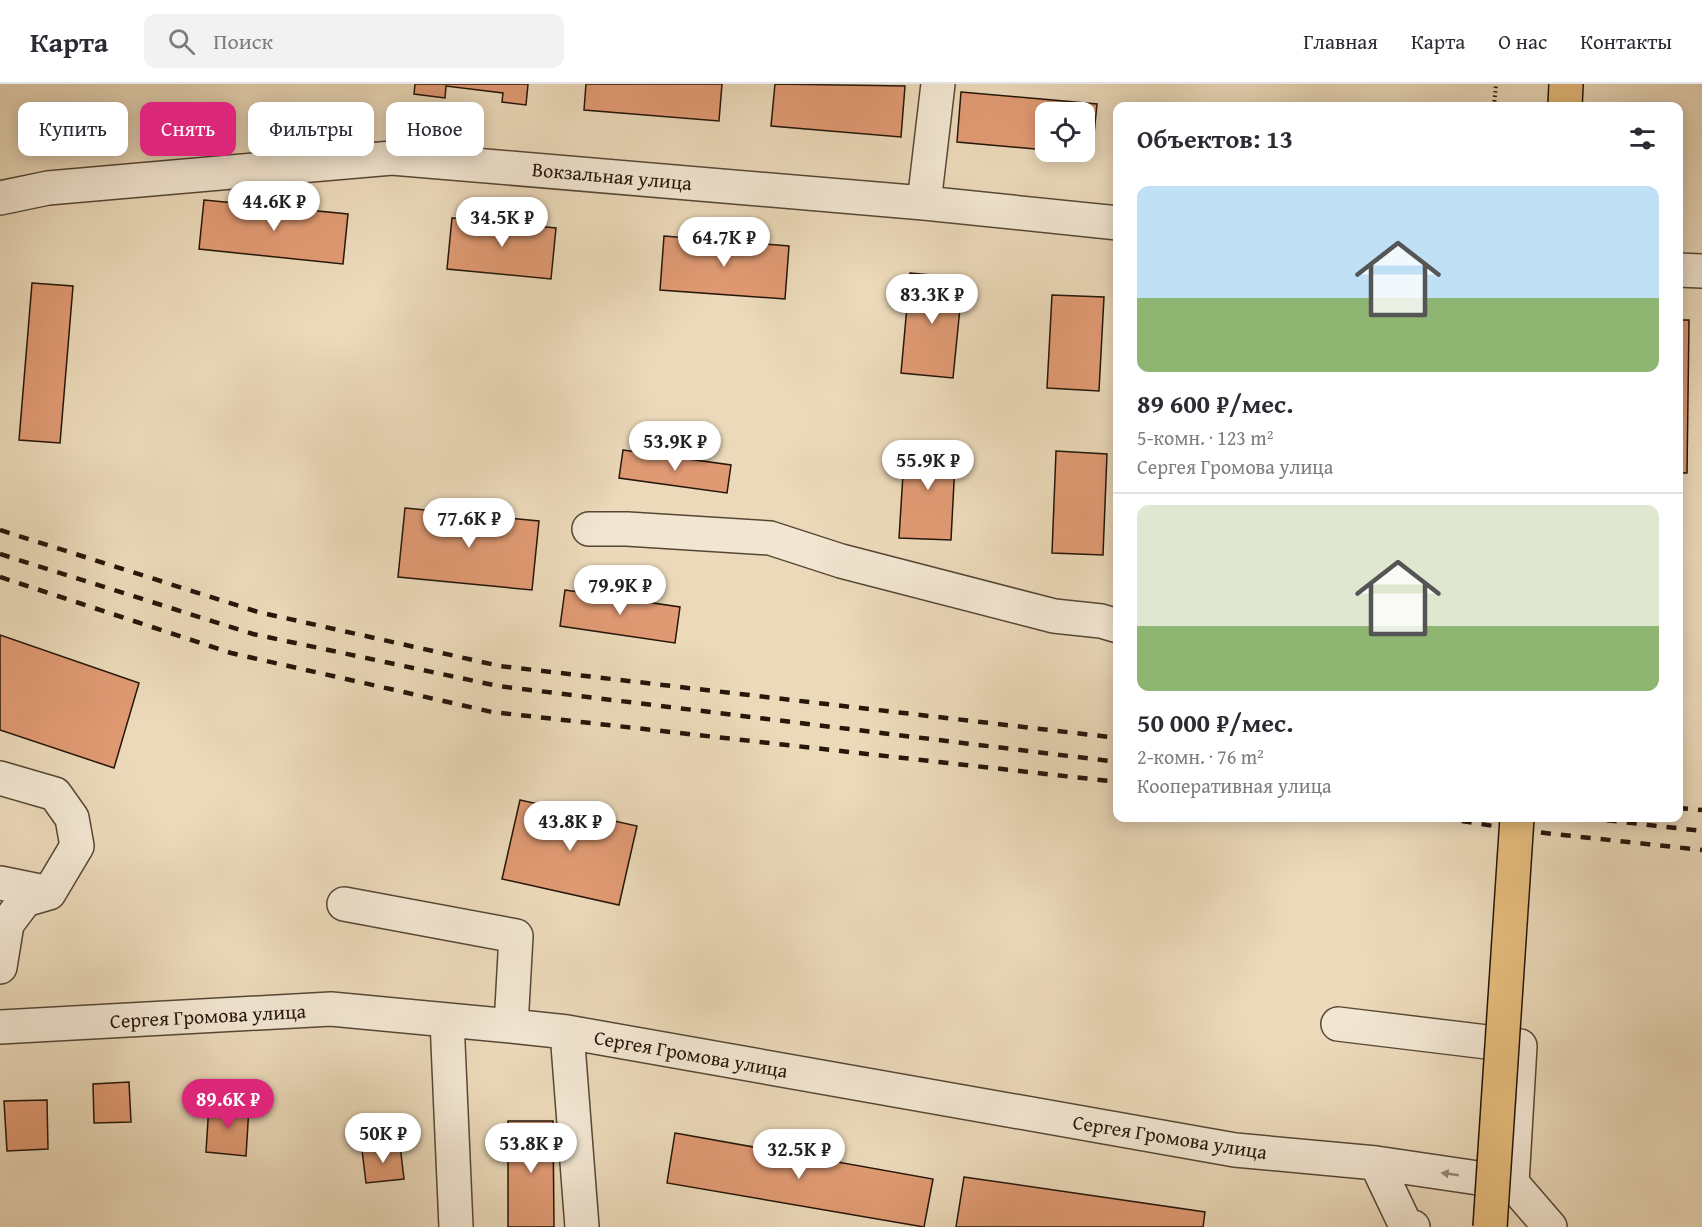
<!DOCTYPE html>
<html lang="ru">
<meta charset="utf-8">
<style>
:root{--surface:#fff;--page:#f2f2f3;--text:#2b2b33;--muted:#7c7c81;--line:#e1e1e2;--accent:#db2777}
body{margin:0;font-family:"Gentium Book Plus",serif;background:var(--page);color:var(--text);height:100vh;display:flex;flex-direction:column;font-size:22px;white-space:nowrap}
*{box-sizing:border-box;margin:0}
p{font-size:20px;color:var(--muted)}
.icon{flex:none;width:33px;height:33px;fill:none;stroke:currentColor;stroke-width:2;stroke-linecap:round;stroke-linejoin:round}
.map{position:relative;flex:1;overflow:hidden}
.drawer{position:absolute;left:1113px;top:18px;width:570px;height:720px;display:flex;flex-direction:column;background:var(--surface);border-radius:12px;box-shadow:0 3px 15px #0003}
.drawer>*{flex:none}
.guide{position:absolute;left:18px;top:18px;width:570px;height:54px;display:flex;gap:12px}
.buttons{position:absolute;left:1035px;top:18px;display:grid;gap:12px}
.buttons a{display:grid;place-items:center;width:60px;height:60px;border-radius:12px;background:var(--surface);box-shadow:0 3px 15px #0003;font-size:30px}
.price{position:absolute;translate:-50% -51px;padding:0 14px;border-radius:21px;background:#fff;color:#222;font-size:20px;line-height:39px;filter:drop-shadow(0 2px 3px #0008)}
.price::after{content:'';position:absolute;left:50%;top:36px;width:18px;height:14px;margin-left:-9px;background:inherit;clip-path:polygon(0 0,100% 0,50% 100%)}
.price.current{background:var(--accent);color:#fff}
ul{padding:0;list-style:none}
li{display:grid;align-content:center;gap:12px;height:318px;padding:0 24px}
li+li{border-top:2px solid var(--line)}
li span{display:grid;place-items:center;height:186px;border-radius:12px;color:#555}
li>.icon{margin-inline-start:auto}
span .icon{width:108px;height:108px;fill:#fffc;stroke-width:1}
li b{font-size:26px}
h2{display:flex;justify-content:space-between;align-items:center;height:72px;padding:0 24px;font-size:26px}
.chip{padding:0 21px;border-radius:12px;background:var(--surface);box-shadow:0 3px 15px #0003;font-size:21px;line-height:54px}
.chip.current{background:var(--accent);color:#fff}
header{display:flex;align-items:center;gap:36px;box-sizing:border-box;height:84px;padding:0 30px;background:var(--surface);border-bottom:2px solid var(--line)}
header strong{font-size:28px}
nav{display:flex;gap:33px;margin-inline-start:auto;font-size:21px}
.search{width:420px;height:54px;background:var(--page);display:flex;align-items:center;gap:15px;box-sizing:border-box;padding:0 21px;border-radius:12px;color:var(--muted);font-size:22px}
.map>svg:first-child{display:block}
</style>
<header>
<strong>Карта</strong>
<div class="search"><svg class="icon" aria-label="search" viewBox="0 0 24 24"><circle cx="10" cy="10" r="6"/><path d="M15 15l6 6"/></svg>Поиск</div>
<nav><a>Главная</a><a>Карта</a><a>О нас</a><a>Контакты</a></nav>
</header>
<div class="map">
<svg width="1702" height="1143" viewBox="0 0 1702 1143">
<rect width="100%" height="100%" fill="#ebd9b9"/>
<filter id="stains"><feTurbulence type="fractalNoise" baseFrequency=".00333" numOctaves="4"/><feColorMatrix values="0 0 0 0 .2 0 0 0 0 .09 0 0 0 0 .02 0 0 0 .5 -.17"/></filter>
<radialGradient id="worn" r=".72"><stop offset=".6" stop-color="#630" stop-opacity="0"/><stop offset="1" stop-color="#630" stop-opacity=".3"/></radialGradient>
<path fill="#e09a73" stroke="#251609" stroke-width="1.5" d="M415,0H528L526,21L502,18L503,9L446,2L445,14L414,10Z
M586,0H722L719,37L584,26Z
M775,0L905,2L901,53L771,42Z
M961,8L1097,20L1092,70L1064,68H1084V28H1046V66L957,58Z
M204,116L348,130L343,180L199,165Z
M452,134L556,144L551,195L447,185Z
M664,152L789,162L785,215L660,206Z
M910,189L963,194L953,294L901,289Z
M32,199L73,202L60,359L19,356Z
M1052,211L1104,213L1099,307L1047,304Z
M1678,236H1689L1687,389H1678Z
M905,358L956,360L951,456L899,454Z
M623,366L731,381L727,409L619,394Z
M1056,367L1107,370L1103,471L1052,469Z
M405,424L539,437L532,506L398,493Z
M565,506L680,523L675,559L560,542Z
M0,551L139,599L114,684L0,646Z
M520,716L637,742L619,821L502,795Z
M129,998L131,1038L94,1039L93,1000Z
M47,1016L48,1065L7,1067L4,1017Z
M209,1020L249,1023L246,1072L206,1068Z
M508,1037H553L554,1143H508Z
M675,1049L933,1095L924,1143L667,1099Z
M400,1061L404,1095L366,1099L362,1066Z
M964,1093L1205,1128L1203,1143H956Z"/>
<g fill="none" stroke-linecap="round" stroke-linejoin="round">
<defs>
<path id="minor" d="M0,114L48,104L392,74L924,119L1118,139
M924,119L938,0
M1678,186L1702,187
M589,445H627L770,454L841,477L1054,532L1101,537L1118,542
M0,694L55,710L72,734L77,762L49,809L25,816L7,840L0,883
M0,799L49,809
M344,820L516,852L511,942
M447,936L456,1143
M1338,940L1520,962L1512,1099
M0,943L331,925L511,942L567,948L1235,1066L1376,1079L1512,1099L1550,1143
M567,948L582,1143
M1376,1079L1406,1142L1413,1143"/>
<path id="major" d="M1565,22L1566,0"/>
</defs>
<use href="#minor" stroke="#564735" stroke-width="36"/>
<use href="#major" stroke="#251609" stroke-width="36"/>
<path stroke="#251609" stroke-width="4" stroke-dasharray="1.5 3" stroke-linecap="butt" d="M1494,22L1496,0"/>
<use href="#minor" stroke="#f2e6d2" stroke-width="33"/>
<use href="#major" stroke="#e6bc7c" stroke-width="33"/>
<path stroke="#251609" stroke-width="4.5" stroke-dasharray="10 10" stroke-linecap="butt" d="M0,446L258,528L500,582L1118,654
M0,470L253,550L498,602L1118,678
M0,493L231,569L492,628L1118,698
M1678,724L1702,726
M1442,734L1526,747L1702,766
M1587,734L1702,747"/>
<defs>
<path id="major-bridge" d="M1490,1143L1517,734"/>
</defs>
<use href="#major-bridge" stroke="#251609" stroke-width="36" stroke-linecap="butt"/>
<use href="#major-bridge" stroke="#e6bc7c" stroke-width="33"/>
</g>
<defs><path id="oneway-solid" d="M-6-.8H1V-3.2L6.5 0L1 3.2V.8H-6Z" transform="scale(1.5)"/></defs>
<use fill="#968878" href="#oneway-solid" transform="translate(1450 1090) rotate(-172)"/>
<g text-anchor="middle" stroke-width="5" stroke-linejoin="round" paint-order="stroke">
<g font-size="20" fill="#251609" stroke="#f2e6d2">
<text transform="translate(612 92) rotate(5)" y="7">Вокзальная улица</text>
<text transform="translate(208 932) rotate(-3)" y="7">Сергея Громова улица</text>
<text transform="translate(691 970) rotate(10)" y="7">Сергея Громова улица</text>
<text transform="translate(1170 1053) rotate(9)" y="7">Сергея Громова улица</text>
</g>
</g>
<rect width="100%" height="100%" filter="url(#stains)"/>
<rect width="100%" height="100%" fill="url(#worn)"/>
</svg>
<div class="buttons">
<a><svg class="icon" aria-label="locate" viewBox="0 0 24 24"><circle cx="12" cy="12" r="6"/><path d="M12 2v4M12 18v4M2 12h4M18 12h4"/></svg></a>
</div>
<b class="price" style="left:274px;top:148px">44.6K ₽</b>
<b class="price" style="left:502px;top:164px">34.5K ₽</b>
<b class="price" style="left:724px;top:184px">64.7K ₽</b>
<b class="price" style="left:932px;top:241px">83.3K ₽</b>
<b class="price" style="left:675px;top:388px">53.9K ₽</b>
<b class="price" style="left:928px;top:407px">55.9K ₽</b>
<b class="price" style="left:469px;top:465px">77.6K ₽</b>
<b class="price" style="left:620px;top:532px">79.9K ₽</b>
<b class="price" style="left:570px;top:768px">43.8K ₽</b>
<b class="price current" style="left:228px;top:1046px">89.6K ₽</b>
<b class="price" style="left:383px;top:1080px">50K ₽</b>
<b class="price" style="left:531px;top:1090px">53.8K ₽</b>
<b class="price" style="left:799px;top:1096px">32.5K ₽</b>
<div class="guide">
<a class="chip">Купить</a>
<a class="chip current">Снять</a>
<a class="chip">Фильтры</a>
<a class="chip">Новое</a>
</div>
<section class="drawer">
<h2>Объектов: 13<svg class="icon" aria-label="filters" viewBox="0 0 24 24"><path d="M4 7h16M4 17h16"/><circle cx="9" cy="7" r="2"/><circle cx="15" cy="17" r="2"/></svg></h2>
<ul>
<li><span style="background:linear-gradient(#bfe0f5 60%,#8fb573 0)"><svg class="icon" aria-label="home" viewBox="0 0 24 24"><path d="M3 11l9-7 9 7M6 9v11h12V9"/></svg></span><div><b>89 600 ₽/мес.</b><p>5-комн. · 123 m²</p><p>Сергея Громова улица</p></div></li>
<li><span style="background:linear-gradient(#dfe7d0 65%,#8fb573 0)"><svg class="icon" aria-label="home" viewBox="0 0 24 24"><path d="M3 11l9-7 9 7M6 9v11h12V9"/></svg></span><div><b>50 000 ₽/мес.</b><p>2-комн. · 76 m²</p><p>Кооперативная улица</p></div></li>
</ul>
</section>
</div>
